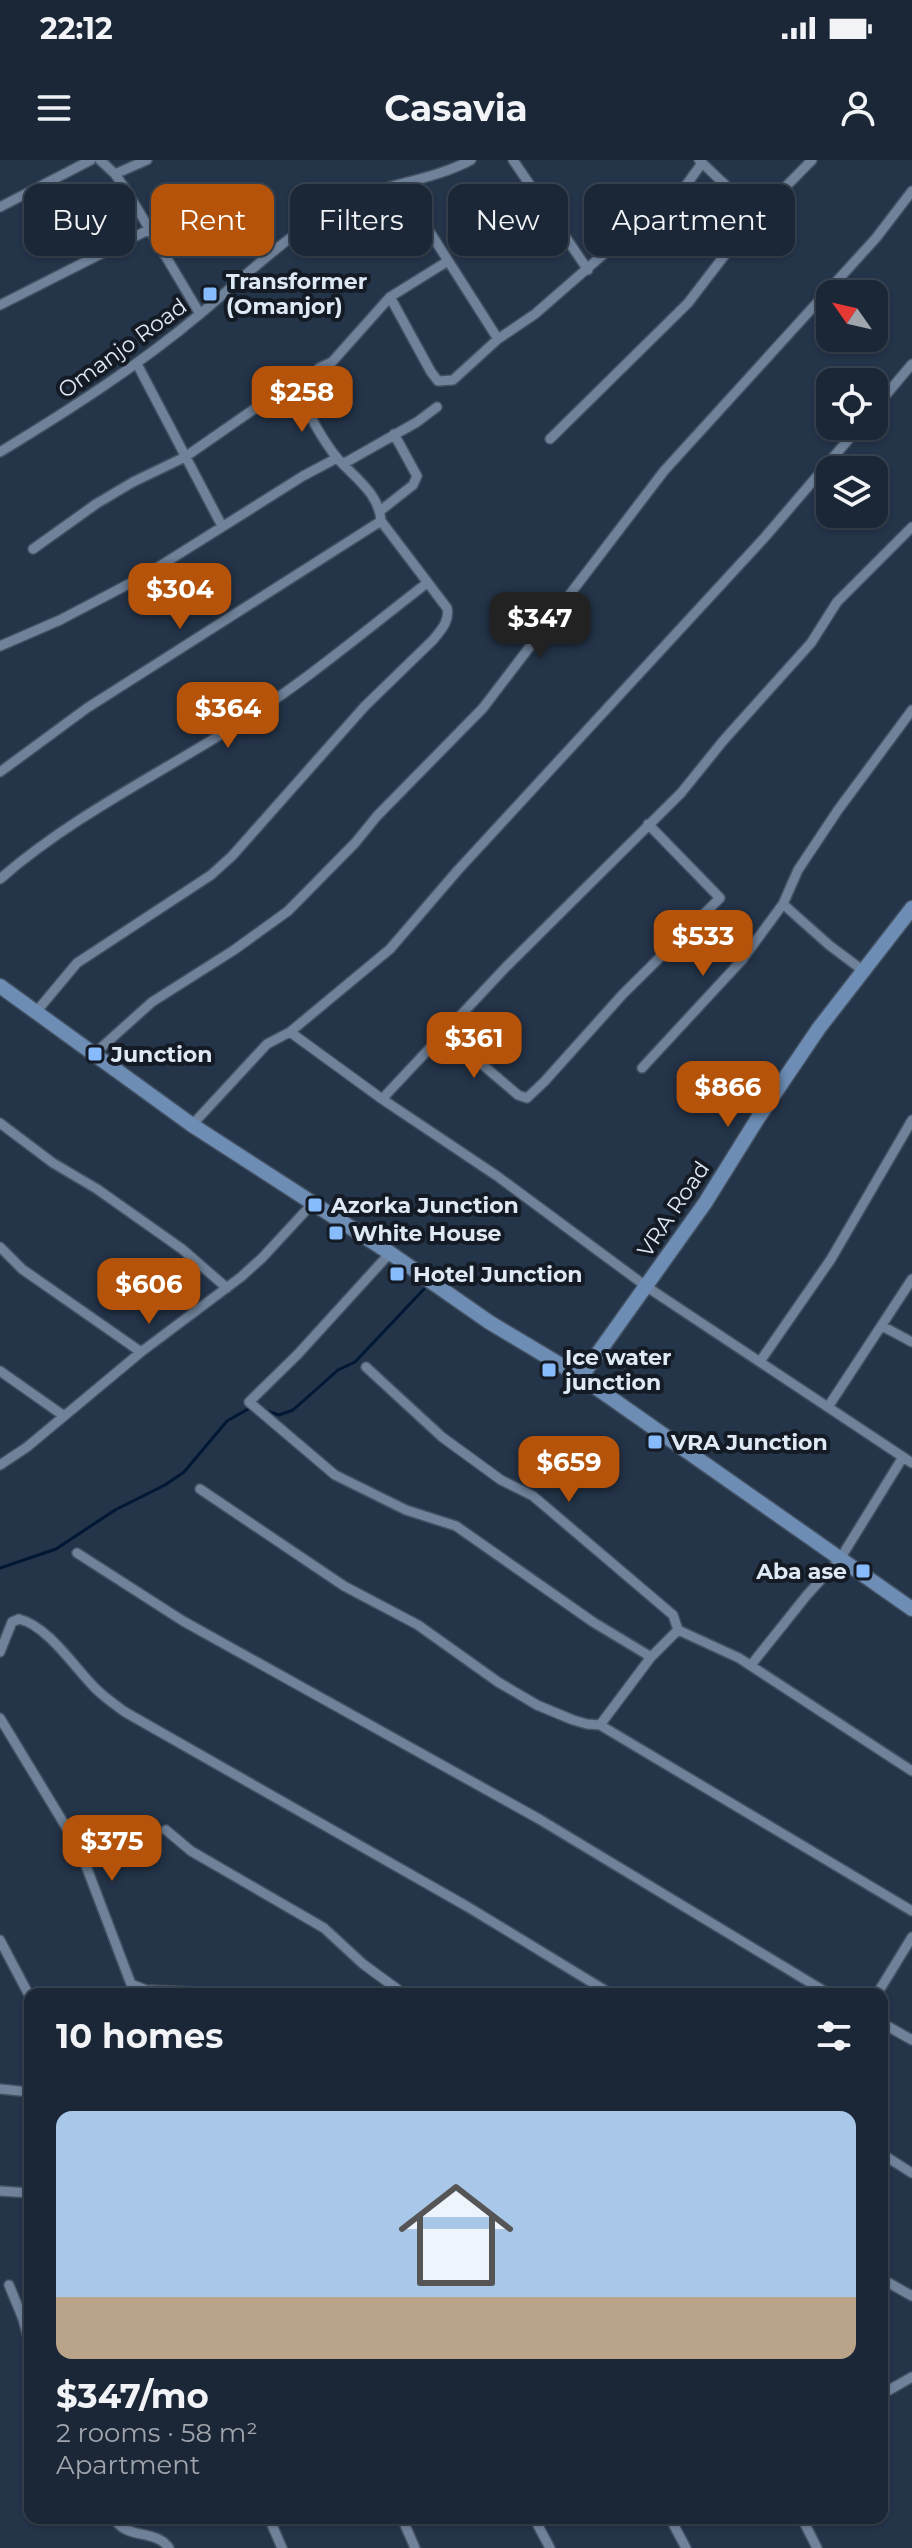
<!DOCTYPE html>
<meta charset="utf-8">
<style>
:root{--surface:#1b2737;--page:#283342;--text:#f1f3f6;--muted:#a0a5ad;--line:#394452;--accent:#b45309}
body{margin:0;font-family:Montserrat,sans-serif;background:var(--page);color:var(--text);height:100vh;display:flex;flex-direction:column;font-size:30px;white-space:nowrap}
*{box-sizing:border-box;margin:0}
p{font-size:26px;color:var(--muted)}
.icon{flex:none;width:44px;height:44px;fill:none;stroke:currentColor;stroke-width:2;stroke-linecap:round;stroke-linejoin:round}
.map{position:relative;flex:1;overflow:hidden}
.drawer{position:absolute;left:24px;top:1828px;width:864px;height:536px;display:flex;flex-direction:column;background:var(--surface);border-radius:16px;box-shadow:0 2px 6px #0004,0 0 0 2px var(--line)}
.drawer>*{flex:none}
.top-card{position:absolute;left:24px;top:24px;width:864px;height:72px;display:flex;gap:16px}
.needle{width:52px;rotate:304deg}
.controls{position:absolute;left:816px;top:120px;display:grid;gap:16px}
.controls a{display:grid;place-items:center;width:72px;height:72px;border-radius:16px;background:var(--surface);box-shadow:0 2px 6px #0004,0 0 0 2px var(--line);font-size:40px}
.price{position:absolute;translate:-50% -68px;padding:0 18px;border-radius:16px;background:var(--accent);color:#fff;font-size:26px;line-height:52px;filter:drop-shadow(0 2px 4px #0008)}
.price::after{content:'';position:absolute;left:50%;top:48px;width:24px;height:18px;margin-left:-12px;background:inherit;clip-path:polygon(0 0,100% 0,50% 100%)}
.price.on{background:#222;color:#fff}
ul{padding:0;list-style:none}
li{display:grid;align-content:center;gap:16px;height:424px;padding:0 32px}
li span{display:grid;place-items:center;height:248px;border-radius:16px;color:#555}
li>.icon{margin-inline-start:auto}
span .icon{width:144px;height:144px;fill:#fffc;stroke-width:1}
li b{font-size:34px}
h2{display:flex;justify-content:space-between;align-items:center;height:96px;padding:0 32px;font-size:34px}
.pill{padding:0 28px;border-radius:16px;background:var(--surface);box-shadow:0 2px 6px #0004,0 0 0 2px var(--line);font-size:28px;line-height:72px}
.pill.on{background:var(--accent);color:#fff}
.status{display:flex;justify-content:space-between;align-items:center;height:56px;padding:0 40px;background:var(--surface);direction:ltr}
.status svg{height:22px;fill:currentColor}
header{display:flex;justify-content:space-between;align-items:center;height:104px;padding:0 32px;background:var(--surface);font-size:36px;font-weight:700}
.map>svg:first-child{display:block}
</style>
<div class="status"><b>22:12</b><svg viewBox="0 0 49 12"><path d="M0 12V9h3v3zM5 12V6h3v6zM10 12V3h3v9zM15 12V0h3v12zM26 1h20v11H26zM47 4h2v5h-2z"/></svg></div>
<header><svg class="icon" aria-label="menu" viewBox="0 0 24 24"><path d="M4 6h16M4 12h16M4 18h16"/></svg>Casavia<svg class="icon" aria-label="person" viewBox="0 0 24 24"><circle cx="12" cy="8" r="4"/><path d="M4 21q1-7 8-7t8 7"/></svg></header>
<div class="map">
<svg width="912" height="2388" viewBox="0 0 912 2388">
<rect width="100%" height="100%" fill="#243449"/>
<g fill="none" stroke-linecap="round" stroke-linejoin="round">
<path stroke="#011835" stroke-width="3" d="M267,1251L279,1255L293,1250L338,1210L355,1202L424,1129
M0,1408L56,1389L115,1350L165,1325L184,1312L227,1261L250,1248"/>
<defs>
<path id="street" d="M100,0L115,14L128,33L200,154
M513,0L588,110
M699,0L757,55
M115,14L147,0
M410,23L426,66L498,179
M0,47L91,0
M390,137L431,212L438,221L453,220L498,179L535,154L629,72L663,47L687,24L702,3
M0,145L150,69
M137,204L222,366
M319,208L332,202L390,137L448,101
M874,249L912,204
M550,279L688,143L747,66L812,0
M0,292C69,250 138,206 200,154C242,119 282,80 329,51C372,24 426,24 471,0
M343,304L417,262L437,247
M380,351L413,325L417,316L394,274
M33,389L96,344L133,322L185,297L286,227L298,232C309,254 322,280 338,299C355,318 379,333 381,361L447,448C450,461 441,470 433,480L365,546L232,696L211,715L77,803L36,852
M0,486L60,460L144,416L303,316L337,298
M0,612L87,548L381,361
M0,719C72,656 161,613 241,562C306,521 366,470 427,423
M783,744L829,785L865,812
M290,872L382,939L497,1016L647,1127L912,1303
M445,873L518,935L527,938L544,922L623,834L720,738L648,664
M94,894L152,842L234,790L288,751L355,683L377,656L483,548L664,311L876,78L912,31
M642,908L742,800L783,744L798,710L838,650L912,550
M382,939L506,807L681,633L723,581L811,483L837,442L912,367
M0,963L53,1003L97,1029L182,1089L227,1128
M192,965L267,884L290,872L390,789L458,710L765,377L860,266
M0,1087L22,1109L141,1192
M390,1093L298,1194L249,1242L335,1315L406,1350L456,1366L593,1462L651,1497
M882,1166L912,1182
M761,1200L831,1099L912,960
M366,1207L442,1277L501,1320L533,1336L673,1455L678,1470L739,1498L912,1611
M0,1211L64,1256
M828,1247L912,1119
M0,1305L27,1287L141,1192L241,1117L262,1098L312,1044
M200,1329L344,1426L418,1465L498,1522L537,1545L573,1560L587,1564L600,1565L912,1751
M77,1393L183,1461L539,1659L829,1834
M0,1492L12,1462L19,1459C48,1466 74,1507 95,1528C104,1537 114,1544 125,1552L468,1747L611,1834
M751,1505L807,1435L840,1399L903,1297
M0,1558L80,1690L131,1824L146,1830L244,1834
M600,1565L651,1497L678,1470
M166,1670L191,1691L324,1768L363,1804L404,1834
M0,1780L30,1837
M877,1834L912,1777
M882,1863L912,1880
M0,1929L30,1932
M882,1994L912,2013
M0,2031L30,2033
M882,2119L912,2136
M9,2125L23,2159L30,2185
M882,2234L912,2217
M114,2358C127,2381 155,2368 169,2388
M269,2358L282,2388
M402,2358L415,2388
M534,2358L550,2388
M670,2358L686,2388
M802,2358L817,2388"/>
<path id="secondary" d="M0,826L192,965L390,1093L489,1162L581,1217L912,1449
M581,1217L705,1043L758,958L819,868L912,748"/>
</defs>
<use href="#street" stroke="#435162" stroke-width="12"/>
<use href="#secondary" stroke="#435162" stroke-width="17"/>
<use href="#street" stroke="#6f829a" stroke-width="9"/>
<use href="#secondary" stroke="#6d8db5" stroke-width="14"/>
</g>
<g fill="#87bbfc" stroke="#141b25" stroke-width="3">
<rect x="202" y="126" width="16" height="16" rx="4"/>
<rect x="87" y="886" width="16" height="16" rx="4"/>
<rect x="307" y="1037" width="16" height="16" rx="4"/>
<rect x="328" y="1065" width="16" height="16" rx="4"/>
<rect x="389" y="1106" width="16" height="16" rx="4"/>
<rect x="541" y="1202" width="16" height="16" rx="4"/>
<rect x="647" y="1274" width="16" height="16" rx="4"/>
<rect x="855" y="1403" width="16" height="16" rx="4"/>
</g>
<g text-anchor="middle" stroke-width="8" stroke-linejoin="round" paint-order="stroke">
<g font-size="22" font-weight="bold" fill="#dee9f6" stroke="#141b25" text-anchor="start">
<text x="226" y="129">Transformer<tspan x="226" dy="25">(Omanjor)</tspan></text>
<text x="111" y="902">Junction</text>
<text x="331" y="1053">Azorka Junction</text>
<text x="352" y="1081">White House</text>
<text x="413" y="1122">Hotel Junction</text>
<text x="565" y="1205">Ice water<tspan x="565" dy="25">junction</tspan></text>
<text x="671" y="1290">VRA Junction</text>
<text x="847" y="1419" text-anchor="end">Aba ase</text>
</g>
<g font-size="22" fill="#dee9f6" stroke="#141b25">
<text transform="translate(122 188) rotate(-36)" y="8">Omanjo Road</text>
<text transform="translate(673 1049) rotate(-56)" y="8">VRA Road</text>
</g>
</g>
</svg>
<div class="controls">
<a><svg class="needle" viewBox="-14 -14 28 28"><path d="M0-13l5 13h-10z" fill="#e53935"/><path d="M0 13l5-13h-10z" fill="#a0a5ad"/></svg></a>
<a><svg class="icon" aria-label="locate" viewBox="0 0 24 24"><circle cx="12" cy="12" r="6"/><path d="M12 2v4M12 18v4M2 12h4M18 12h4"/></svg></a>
<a><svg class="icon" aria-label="layers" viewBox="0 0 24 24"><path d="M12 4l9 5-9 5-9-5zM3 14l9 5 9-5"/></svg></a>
</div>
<b class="price" style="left:302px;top:274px">$258</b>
<b class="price" style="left:180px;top:471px">$304</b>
<b class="price on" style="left:540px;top:500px">$347</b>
<b class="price" style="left:228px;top:590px">$364</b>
<b class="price" style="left:703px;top:818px">$533</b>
<b class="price" style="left:474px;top:920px">$361</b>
<b class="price" style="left:728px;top:969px">$866</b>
<b class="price" style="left:149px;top:1166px">$606</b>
<b class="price" style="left:569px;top:1344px">$659</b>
<b class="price" style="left:112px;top:1723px">$375</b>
<div class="top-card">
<a class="pill">Buy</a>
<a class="pill on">Rent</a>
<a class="pill">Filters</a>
<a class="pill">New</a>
<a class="pill">Apartment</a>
</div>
<section class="drawer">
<h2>10 homes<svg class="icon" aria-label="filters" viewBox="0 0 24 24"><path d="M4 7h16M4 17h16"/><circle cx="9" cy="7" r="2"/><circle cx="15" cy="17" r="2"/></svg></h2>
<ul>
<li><span style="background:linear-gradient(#a9c7e8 75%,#b9a48a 0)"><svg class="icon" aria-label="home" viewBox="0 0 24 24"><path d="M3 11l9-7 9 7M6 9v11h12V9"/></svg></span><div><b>$347/mo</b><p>2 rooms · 58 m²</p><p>Apartment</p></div></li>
</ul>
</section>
</div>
